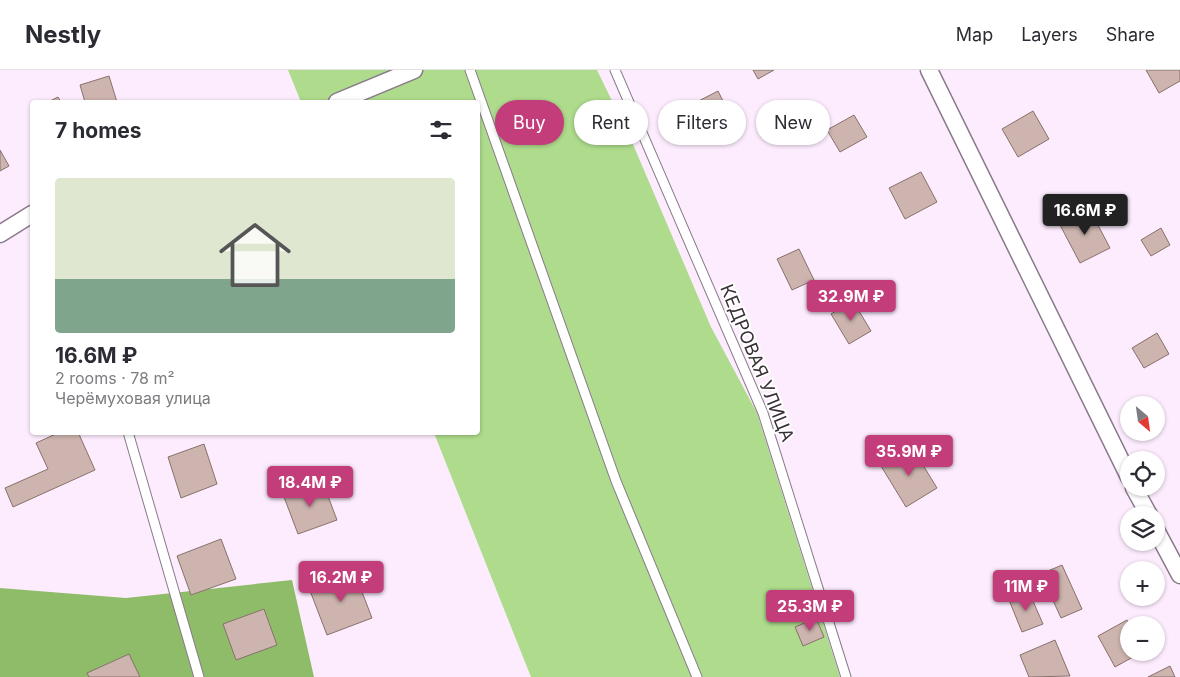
<!DOCTYPE html>
<meta charset="utf-8">
<style>
:root{--surface:#fff;--page:#f7f7f7;--text:#2b2b33;--muted:#7c7c81;--line:#e1e1e2;--accent:#c43d7b}
body{margin:0;font-family:Inter,sans-serif;background:var(--page);color:var(--text);height:100vh;display:flex;flex-direction:column;font-size:19px;white-space:nowrap}
*{box-sizing:border-box;margin:0}
p{font-size:16px;color:var(--muted)}
.icon{flex:none;width:28px;height:28px;fill:none;stroke:currentColor;stroke-width:2;stroke-linecap:round;stroke-linejoin:round}
.map{position:relative;flex:1;overflow:hidden}
.sheet{position:absolute;left:30px;top:30px;width:450px;height:335px;display:flex;flex-direction:column;background:var(--surface);border-radius:5px;box-shadow:0 1px 4px #0004}
.sheet>*{flex:none}
.guide{position:absolute;left:495px;top:30px;width:475px;height:45px;display:flex;gap:10px}
.needle{width:32px;rotate:151deg}
.controls{position:absolute;left:1120px;top:326px;display:grid;gap:10px}
.controls a{display:grid;place-items:center;width:45px;height:45px;border-radius:50%;background:var(--surface);box-shadow:0 1px 4px #0004;font-size:25px}
.price{position:absolute;translate:-50% -42px;padding:0 11px;border-radius:5px;background:var(--accent);color:#fff;font-size:16px;line-height:32px;filter:drop-shadow(0 1px 2px #0008)}
.price::after{content:'';position:absolute;left:50%;top:30px;width:15px;height:11px;margin-left:-8px;background:inherit;clip-path:polygon(0 0,100% 0,50% 100%)}
.price.active{background:#222;color:#fff}
ul{padding:0;list-style:none}
li{display:grid;align-content:center;gap:10px;height:265px;padding:0 25px}
li span{display:grid;place-items:center;height:155px;border-radius:5px;color:#555}
li>.icon{margin-inline-start:auto}
span .icon{width:90px;height:90px;fill:#fffc;stroke-width:1}
li b{font-size:21px}
h2{display:flex;justify-content:space-between;align-items:center;height:60px;padding:0 25px;font-size:21px}
.tag{padding:0 18px;border-radius:22px;background:var(--surface);box-shadow:0 1px 4px #0004;font-size:18px;line-height:45px}
.tag.active{background:var(--accent);color:#fff}
header{display:flex;align-items:center;gap:30px;box-sizing:border-box;height:70px;padding:0 25px;background:var(--surface);border-bottom:1px solid var(--line)}
header strong{font-size:24px}
nav{display:flex;gap:28px;margin-inline-start:auto;font-size:18px}
.map>svg:first-child{display:block}
</style>
<header>
<strong>Nestly</strong>
<nav><a>Map</a><a>Layers</a><a>Share</a></nav>
</header>
<div class="map">
<svg width="1180" height="607" viewBox="0 0 1180 607">
<rect width="100%" height="100%" fill="#fdecfe"/>
<path fill="#aedb8c" d="M288,0H597L632,72L711,257L757,343L840,607H531L434,363L478,362V32H301Z"/>
<path fill="#8ebc68" d="M292,510L314,607H0V518L126,528Z"/>
<path fill="#cdb4ae" stroke="#88716c" d="M753,0H774L758,9Z
M1146,0H1180V11L1159,23Z
M109,6L117,32H85L80,15Z
M718,21L735,55L706,70L689,36Z
M58,27L61,32H48Z
M1033,41L1049,69L1018,87L1002,59Z
M854,45L867,67L840,82L827,60Z
M0,80L9,96L0,101Z
M921,102L937,132L905,149L889,118Z
M1090,140L1110,178L1080,193L1060,155Z
M1161,158L1170,175L1151,186L1141,170Z
M799,179L814,210L792,220L777,189Z
M853,231L871,261L849,274L831,244Z
M1157,263L1169,284L1144,298L1132,278Z
M60,362H78L95,400L13,437L5,418L48,399L36,373Z
M204,374L217,414L181,428L168,387Z
M912,377L937,418L906,437L881,396Z
M323,413L337,450L298,464L284,427Z
M221,469L236,509L191,525L177,486Z
M1062,495L1082,539L1061,548L1041,504Z
M354,501L372,548L327,565L309,518Z
M1029,522L1043,554L1022,562L1009,530Z
M264,539L277,575L236,590L223,554Z
M816,548L824,567L803,576L795,557Z
M1127,550L1130,555H1129V582H1142L1115,597L1098,566Z
M1055,570L1070,606L1029,607L1020,585Z
M129,584L140,607H89L87,603Z
M1170,596L1175,607H1148Z"/>
<g fill="none" stroke-linecap="round" stroke-linejoin="round">
<defs>
<path id="lane" d="M470,0L616,411L697,607
M615,0L763,343L846,607
M128,362L199,607"/>
<path id="street" d="M929,0L1129,407
M337,32L414,0
M0,164L32,144
M1134,418L1149,445
M1156,460L1180,505"/>
</defs>
<use href="#lane" stroke="#897a8a" stroke-width="11"/>
<use href="#street" stroke="#897a8a" stroke-width="19"/>
<use href="#lane" stroke="#fff" stroke-width="9"/>
<use href="#street" stroke="#fff" stroke-width="16"/>
</g>
<g text-anchor="middle" stroke-width="4" stroke-linejoin="round" paint-order="stroke">
<g font-size="18" fill="#373037" stroke="#fff">
<text transform="translate(757 293) rotate(68)" y="6">КЕДРОВАЯ УЛИЦА</text>
</g>
</g>
</svg>
<div class="controls">
<a><svg class="needle" viewBox="-14 -14 28 28"><path d="M0-13l5 13h-10z" fill="#e53935"/><path d="M0 13l5-13h-10z" fill="#7c7c81"/></svg></a>
<a><svg class="icon" aria-label="locate" viewBox="0 0 24 24"><circle cx="12" cy="12" r="6"/><path d="M12 2v4M12 18v4M2 12h4M18 12h4"/></svg></a>
<a><svg class="icon" aria-label="layers" viewBox="0 0 24 24"><path d="M12 4l9 5-9 5-9-5zM3 14l9 5 9-5"/></svg></a>
<a>+</a>
<a>−</a>
</div>
<b class="price active" style="left:1085px;top:166px">16.6M ₽</b>
<b class="price" style="left:851px;top:252px">32.9M ₽</b>
<b class="price" style="left:909px;top:407px">35.9M ₽</b>
<b class="price" style="left:310px;top:438px">18.4M ₽</b>
<b class="price" style="left:341px;top:533px">16.2M ₽</b>
<b class="price" style="left:1026px;top:542px">11M ₽</b>
<b class="price" style="left:810px;top:562px">25.3M ₽</b>
<div class="guide">
<a class="tag active">Buy</a>
<a class="tag">Rent</a>
<a class="tag">Filters</a>
<a class="tag">New</a>
</div>
<section class="sheet">
<h2>7 homes<svg class="icon" aria-label="filters" viewBox="0 0 24 24"><path d="M4 7h16M4 17h16"/><circle cx="9" cy="7" r="2"/><circle cx="15" cy="17" r="2"/></svg></h2>
<ul>
<li><span style="background:linear-gradient(#dfe7d0 65%,#7fa58c 0)"><svg class="icon" aria-label="home" viewBox="0 0 24 24"><path d="M3 11l9-7 9 7M6 9v11h12V9"/></svg></span><div><b>16.6M ₽</b><p>2 rooms · 78 m²</p><p>Черёмуховая улица</p></div></li>
</ul>
</section>
</div>
